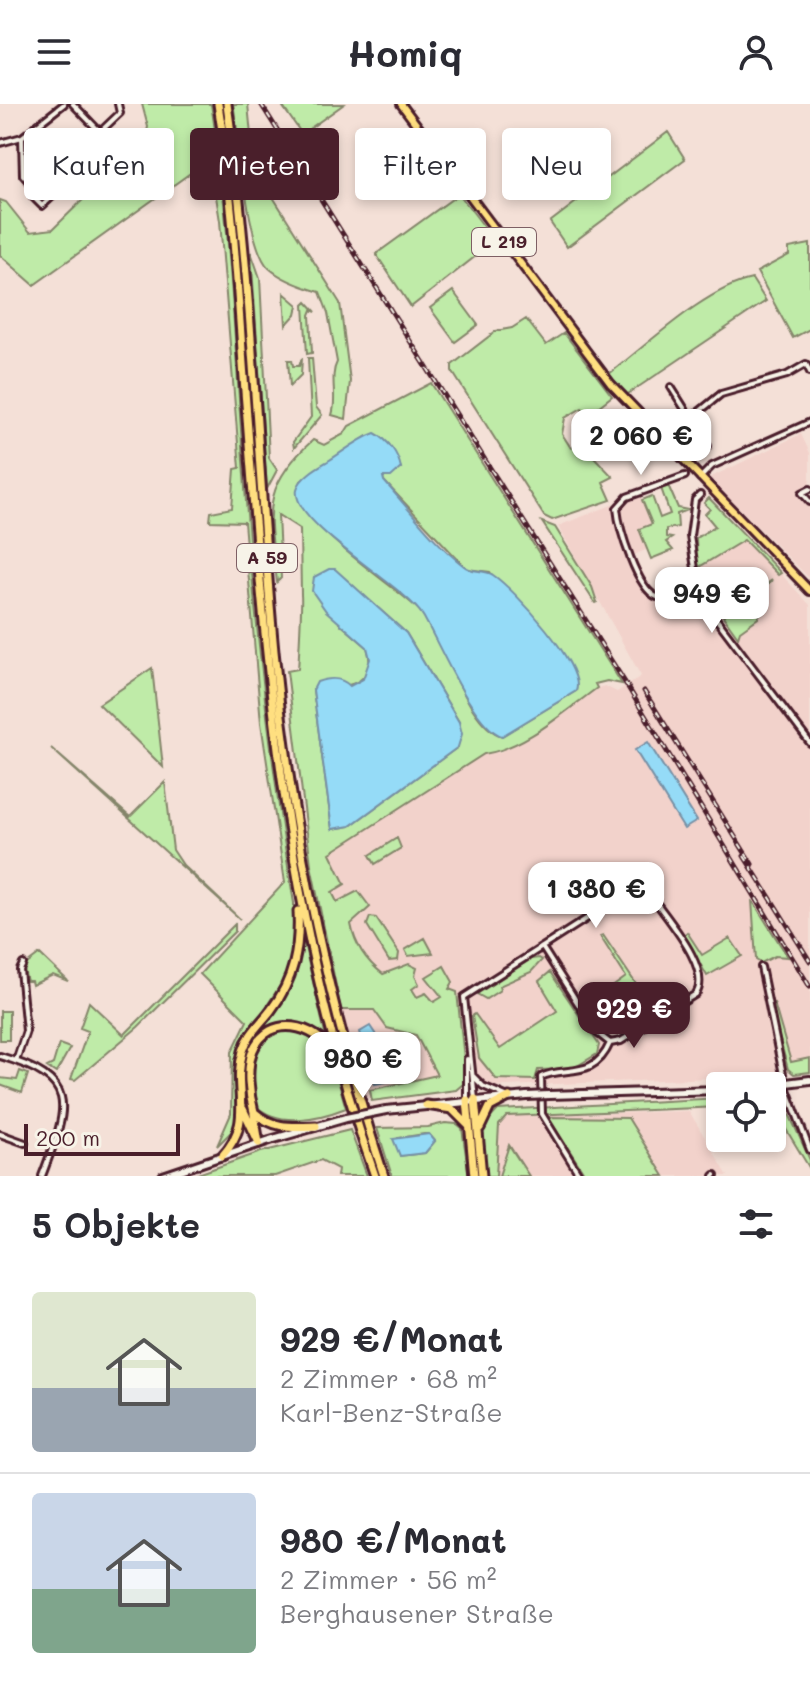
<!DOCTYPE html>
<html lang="de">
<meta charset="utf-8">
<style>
:root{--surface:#fff;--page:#f7f7f7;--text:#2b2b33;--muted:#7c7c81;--line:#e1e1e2;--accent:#4a1f2b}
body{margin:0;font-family:Mali,sans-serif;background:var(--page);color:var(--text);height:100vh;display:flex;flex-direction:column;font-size:30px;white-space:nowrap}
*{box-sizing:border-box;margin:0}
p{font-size:26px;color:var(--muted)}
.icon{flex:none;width:44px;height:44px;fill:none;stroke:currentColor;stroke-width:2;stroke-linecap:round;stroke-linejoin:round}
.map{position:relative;height:1072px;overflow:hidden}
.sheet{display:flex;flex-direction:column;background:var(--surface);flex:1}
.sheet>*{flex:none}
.top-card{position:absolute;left:24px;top:24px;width:762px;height:72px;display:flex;gap:16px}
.fabs{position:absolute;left:706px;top:968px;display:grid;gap:16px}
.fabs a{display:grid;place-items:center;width:80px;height:80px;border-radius:8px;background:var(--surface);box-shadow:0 4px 12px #0003;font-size:40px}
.scale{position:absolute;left:24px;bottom:20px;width:156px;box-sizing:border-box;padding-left:8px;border:4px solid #4a1f2b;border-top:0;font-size:22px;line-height:28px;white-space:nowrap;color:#4a1f2b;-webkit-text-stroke:6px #f7f3e8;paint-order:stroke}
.price{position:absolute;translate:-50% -68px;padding:0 18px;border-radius:16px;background:#fff;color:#222;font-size:26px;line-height:52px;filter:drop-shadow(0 2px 4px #0008)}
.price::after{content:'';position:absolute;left:50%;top:48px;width:24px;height:18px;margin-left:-12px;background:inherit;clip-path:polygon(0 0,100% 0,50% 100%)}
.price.current{background:var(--accent);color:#fff}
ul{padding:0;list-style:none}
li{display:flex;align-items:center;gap:24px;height:200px;padding:0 32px}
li+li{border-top:2px solid var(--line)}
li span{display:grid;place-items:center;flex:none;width:224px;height:160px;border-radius:8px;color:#555}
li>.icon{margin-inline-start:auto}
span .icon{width:96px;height:96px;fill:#fffc;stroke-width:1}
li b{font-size:34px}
h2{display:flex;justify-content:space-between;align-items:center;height:96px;padding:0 32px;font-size:34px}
.chip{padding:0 28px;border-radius:8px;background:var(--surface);box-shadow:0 4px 12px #0003;font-size:28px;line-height:72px}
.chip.current{background:var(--accent);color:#fff}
header{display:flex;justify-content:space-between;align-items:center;height:104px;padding:0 32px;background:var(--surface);font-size:36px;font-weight:800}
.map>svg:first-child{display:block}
</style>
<header><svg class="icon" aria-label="menu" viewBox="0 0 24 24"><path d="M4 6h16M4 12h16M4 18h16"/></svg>Homiq<svg class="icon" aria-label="person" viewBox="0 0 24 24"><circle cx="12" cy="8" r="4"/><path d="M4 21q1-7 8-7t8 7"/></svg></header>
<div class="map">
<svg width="810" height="1072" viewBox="0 0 810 1072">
<rect width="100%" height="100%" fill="#f4e0d7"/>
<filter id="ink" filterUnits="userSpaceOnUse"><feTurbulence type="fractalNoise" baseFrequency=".0125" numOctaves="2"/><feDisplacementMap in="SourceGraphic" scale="16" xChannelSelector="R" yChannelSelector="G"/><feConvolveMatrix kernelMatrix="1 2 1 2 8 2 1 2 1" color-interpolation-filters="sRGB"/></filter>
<g filter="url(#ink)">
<path fill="#f2d2cb" d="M801,330L810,349V475L709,374Z
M640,390L652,420L648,445L634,451L652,487L664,488L690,480L692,460L744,431L810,501V963L767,972L428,985L368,995L341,906L311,761L484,650L500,648L556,614L597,584L605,582L617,588L641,572L558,422Z
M689,1007L728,1072H496L499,1021L507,1012Z"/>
<path fill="#bfeba8" stroke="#84856a" stroke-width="2" fill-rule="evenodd" d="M142,0H211C231,123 235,246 244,370C254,513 270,657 294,799V841L285,874L239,944L235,1024L217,1042L231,1010L232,948L247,917L200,870L285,778L261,619L244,418L210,417L211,408L232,404L235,365L240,364L220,117L210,55L34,181L0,151V96L6,98L30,128L53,125L145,35L148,23Z
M233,0H248L254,63L340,199L350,277L346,315L332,311C338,294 329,273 337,258L328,209L320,188C303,183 282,176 269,164C247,144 240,34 233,0Z
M287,0H344L302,30L283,3Z
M668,28L685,55L567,143L550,118Z
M459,90L495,137L411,203L376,150Z
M810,140V225L793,234L757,168L789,151V144Z
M251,148L260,174L269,354L277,366L267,385Z
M752,175L766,197L625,292L609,270C647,241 706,184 752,175Z
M453,187L478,221L455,238L430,204Z
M284,189L298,201L296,210L286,221Z
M307,198L316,208L312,206L310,211L312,249L307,250L304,201Z
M526,215L546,241L564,229L612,292L589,310L582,304L565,314L562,330L571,344L580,338L613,373L603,378L611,396L552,416L544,412L452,267V261L496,227L512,224Z
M302,254L301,271L290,282L288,256H292L293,262H299Z
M308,254H312L316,303L322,311L294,344L293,338L311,313Z
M431,279L622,580L607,577L595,580L597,584C564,608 525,644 484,650L330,749L345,780L332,788L337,798L358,787L370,803L351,820C355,842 366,857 383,870L409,860L417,864L415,872L419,880L412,885L417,893L426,889L434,898L442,893L426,873L444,862L453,878L449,885L457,888L464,955L463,980L456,986L372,997L370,986L437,971L416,931L387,924L374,906H341L311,761L287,567L298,565C299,553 302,496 301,491L300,425L278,411L281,474L277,478C270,411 258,385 313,336L324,341L344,330L349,322ZM367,332L389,340L401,364L383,374L384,377L467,465L490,468L576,587L502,632C466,622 445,534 419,506C395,480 283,414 301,377ZM352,481L406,529L459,618L458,643L350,722L332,725L313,586C343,582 379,584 367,543L339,519Z
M668,381L678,404L688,406L677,410L678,423L666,425V433L672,434L666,438L673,446L651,455L639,425L652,420L642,396L652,392L660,414L670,410L661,384Z
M709,394L781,469L778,471L744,436L701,462L704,469L697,467L696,434L715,422L705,410L710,405L704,399Z
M542,418L555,423L592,483L597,498L595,499Z
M772,476L761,488L765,494L758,514L740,527L738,533L723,512Z
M152,564L163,663L99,600Z
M51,644L130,713L165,678L173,746L183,761L240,815Z
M397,734L401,744L375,760L370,751Z
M752,796L788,853L775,852L761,859L756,856Z
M370,813L376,814L399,849L398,856L389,857L367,821Z
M235,820V827L138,923L75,976L71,975L88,927L80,924L89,898L124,931Z
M687,828L702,851L730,834L742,852L707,872L684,831Z
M302,830L326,934C302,910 280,920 256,937L248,997L253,1022L247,996V946L297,859Z
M603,831L636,880L592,911L586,902L626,873L600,832Z
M425,834L433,849L408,852L405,846Z
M40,850L68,877L53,871L32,881L31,877H27L23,863Z
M539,854L542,856L531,868L499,882L500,886L486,895L477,890L531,855Z
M550,868L599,941L597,950L572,965L538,966L535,976L496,975L479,954L472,912L475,910L500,945L557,907L539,877Z
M774,899L791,958L810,954V968L794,970L788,965L770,900Z
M0,907H9V936H0Z
M282,925C332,925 334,966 346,1004C318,1015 278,1024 255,1001C252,971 248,937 282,925Z
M59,940L70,944L56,969L47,963L53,960Z
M20,967L28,970L22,989L0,981V974L17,976Z
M772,992L785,1001L810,1056V1065L772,1002Z
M720,994V1003L507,1012L499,1021L496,1072H485L482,1023L498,1006Z
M548,1013L628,1014L664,1072H586Z
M445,1019L457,1020L462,1024L469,1072H392L377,1024L428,1023ZM424,1030H429L435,1037L425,1049L400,1052L398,1034Z
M350,1026L367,1072H337L338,1065L321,1056L275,1072H192L261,1048Z
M509,1041L529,1072H499Z"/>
<path fill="#95dbf7" stroke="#7790a5" stroke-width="2" d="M375,329C388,336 398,349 401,364L391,373H383L384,377C409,405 434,439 464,462C472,469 484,465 493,471C514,485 586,563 576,587L502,632C474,624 439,539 423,512C405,481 290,420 297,385C300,373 318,363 328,357C343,348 358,335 375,329Z
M329,465H335L406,529L459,618L462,630L458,643L350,722L332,725L313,586L317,578C328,574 340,572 350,582L363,575L370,555L367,543L326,507L312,487L314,473Z
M648,638L697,717L684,725L635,646Z
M370,922L396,961L405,966L403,975L375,980L360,928Z
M429,1030L435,1037L425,1049L400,1052L393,1035Z"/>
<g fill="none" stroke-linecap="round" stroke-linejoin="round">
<defs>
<path id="street" d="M73,0L100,28L120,9L118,0
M100,28L90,36L99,47L112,35L104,25
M22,33L23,71L38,88L33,93L42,102L57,88L46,76L68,55
M0,39L22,33L64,0
M671,283L708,342
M668,333L721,290L787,271L806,260L810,268
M685,372L627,393L617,404C619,425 637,485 657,493L683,486L699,492L810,639
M700,374L712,362L810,318
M810,385L802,389L810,398
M692,486L696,471L690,432L695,396L700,391
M761,863L785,980L810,1046
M0,952C82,976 68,1003 42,1072
M16,957L26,927L20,866L23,860
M473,972L483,982L506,992
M467,995V955
M475,995L464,893L630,787L647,789L653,794C668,816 712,865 696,890L621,937L610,939L596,928L542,843
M0,1030L25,1039
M580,1072L542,1010L541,973C564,961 594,977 610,939
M714,1072L715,1071"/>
<path id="secondary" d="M762,982L810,976
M549,991L720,986
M386,1006L527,992
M163,1072L270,1036L346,1014"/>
<path id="primary" d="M401,0L611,280L810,487"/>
<path id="highway" d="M218,0C234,100 238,200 246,300C266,566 285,819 375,1072
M227,0C253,181 257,365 274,547C291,726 328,902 384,1072
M475,995L482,1072
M467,996L474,1072
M426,1001L452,1005L468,1021
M243,1005L259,1039
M254,1010L259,1039
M316,1022C291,1023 273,1025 254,1008C249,990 246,964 253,946C270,909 315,920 333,949
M480,1024L490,1003L509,993
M222,1052C256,1015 231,987 243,947C248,930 261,919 271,906C294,876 300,844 298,807"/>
</defs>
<use href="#street" stroke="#4a1f2b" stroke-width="10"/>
<use href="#secondary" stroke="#4a1f2b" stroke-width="12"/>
<use href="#primary" stroke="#4a1f2b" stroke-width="12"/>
<use href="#highway" stroke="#4a1f2b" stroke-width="13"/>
<use href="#street" stroke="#f7f3e8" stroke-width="4"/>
<use href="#secondary" stroke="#f7f3e8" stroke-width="6"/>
<use href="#primary" stroke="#ffdf80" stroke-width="6"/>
<use href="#highway" stroke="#ffdf80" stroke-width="7"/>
<defs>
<path id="rail" d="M261,0L626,580L810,883
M644,587L752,760
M744,752L810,857"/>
</defs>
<use href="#rail" stroke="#4a1f2b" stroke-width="5"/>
<use href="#rail" stroke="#f7f3e8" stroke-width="2" stroke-dasharray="6" stroke-linecap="butt"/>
<defs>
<path id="secondary-bridge" d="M527,992L549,991
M346,1014L386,1006"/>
</defs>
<use href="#secondary-bridge" stroke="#4a1f2b" stroke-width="12" stroke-linecap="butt"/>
<use href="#secondary-bridge" stroke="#f7f3e8" stroke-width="6"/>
</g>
</g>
<g text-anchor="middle" stroke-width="8" stroke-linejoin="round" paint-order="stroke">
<g fill="#f7f3e8" stroke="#7e5f64" stroke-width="2">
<rect x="472" y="124" width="64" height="28" rx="6"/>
<rect x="237" y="440" width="60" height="28" rx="6"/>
</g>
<g font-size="18" font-weight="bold" fill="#4a1f2b">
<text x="504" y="144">L 219</text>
<text x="267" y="460">A 59</text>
</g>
</g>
</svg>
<div class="fabs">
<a><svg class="icon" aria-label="locate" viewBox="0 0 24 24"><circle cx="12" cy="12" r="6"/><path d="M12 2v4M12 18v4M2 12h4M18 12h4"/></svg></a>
</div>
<div class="scale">200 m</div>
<b class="price" style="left:641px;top:373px">2 060 €</b>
<b class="price" style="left:712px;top:531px">949 €</b>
<b class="price" style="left:596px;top:826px">1 380 €</b>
<b class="price current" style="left:634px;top:946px">929 €</b>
<b class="price" style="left:363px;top:996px">980 €</b>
<div class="top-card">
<a class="chip">Kaufen</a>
<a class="chip current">Mieten</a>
<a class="chip">Filter</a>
<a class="chip">Neu</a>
</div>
</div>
<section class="sheet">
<h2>5 Objekte<svg class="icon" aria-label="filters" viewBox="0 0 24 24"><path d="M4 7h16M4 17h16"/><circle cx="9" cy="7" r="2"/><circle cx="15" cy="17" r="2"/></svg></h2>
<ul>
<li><span style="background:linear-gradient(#dfe7d0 60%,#9aa5b1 0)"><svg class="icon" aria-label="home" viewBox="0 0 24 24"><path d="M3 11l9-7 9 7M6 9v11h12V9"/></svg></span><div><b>929 €/Monat</b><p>2 Zimmer · 68 m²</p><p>Karl-Benz-Straße</p></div></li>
<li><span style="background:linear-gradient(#c9d6e8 60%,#7fa58c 0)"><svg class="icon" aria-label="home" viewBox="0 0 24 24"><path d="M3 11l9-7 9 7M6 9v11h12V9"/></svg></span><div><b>980 €/Monat</b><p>2 Zimmer · 56 m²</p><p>Berghausener Straße</p></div></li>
</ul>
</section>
